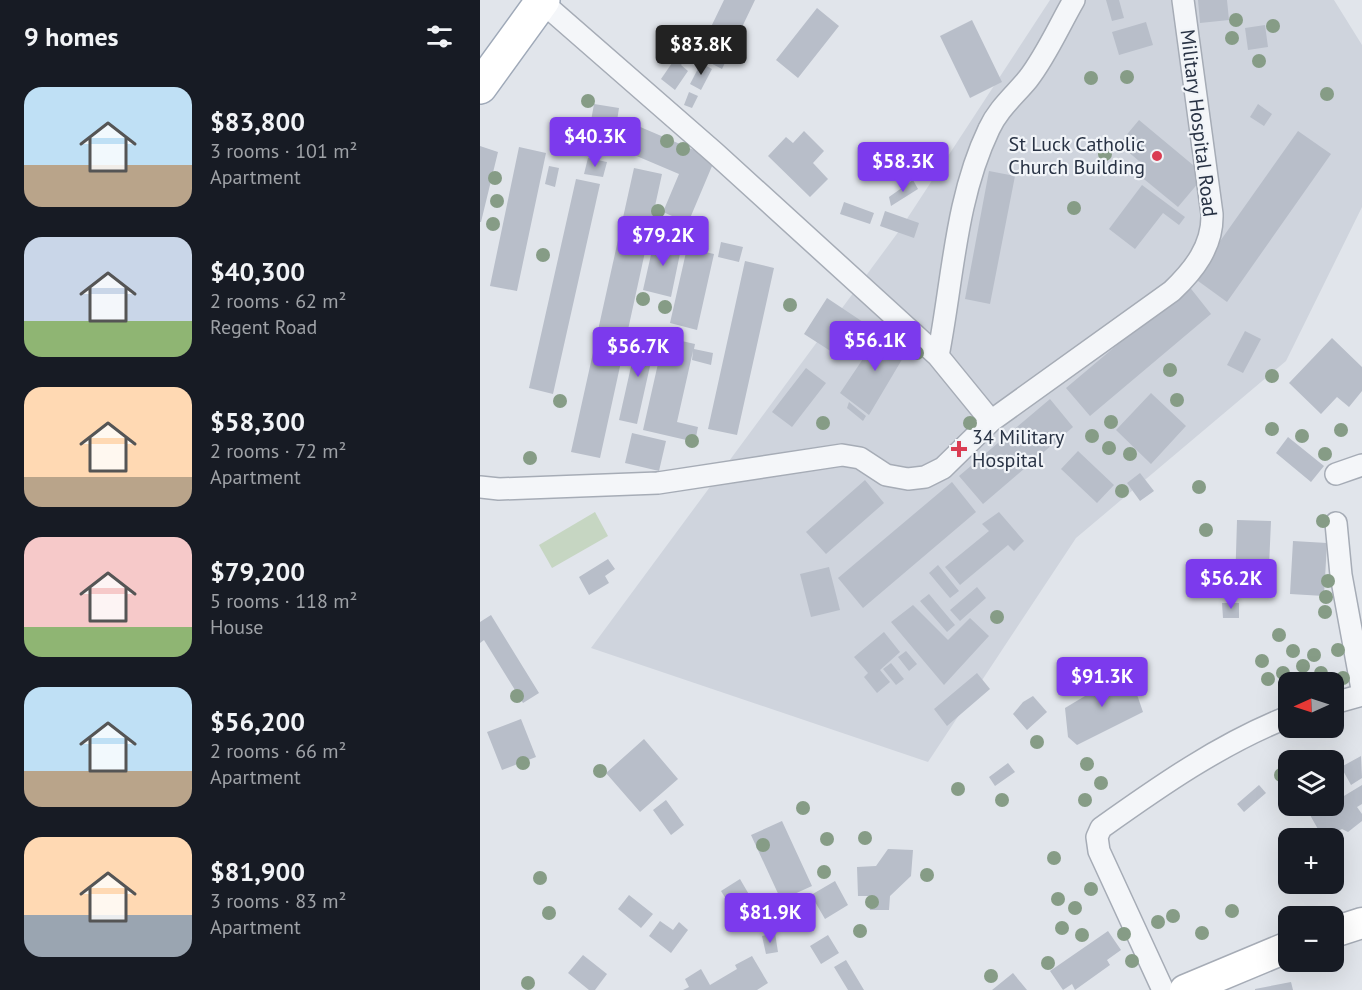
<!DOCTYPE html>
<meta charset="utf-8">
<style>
:root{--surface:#171b24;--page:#242831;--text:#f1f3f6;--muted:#9ea1a6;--accent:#7c3aed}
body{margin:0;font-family:"PT Sans",sans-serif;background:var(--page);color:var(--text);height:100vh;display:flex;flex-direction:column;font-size:22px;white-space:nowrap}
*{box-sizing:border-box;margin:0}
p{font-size:20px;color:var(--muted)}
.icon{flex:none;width:33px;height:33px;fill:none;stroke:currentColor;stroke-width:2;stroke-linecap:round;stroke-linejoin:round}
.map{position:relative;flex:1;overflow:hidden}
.side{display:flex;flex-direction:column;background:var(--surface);width:480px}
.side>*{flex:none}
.needle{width:39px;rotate:267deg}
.buttons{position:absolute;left:798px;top:672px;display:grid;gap:12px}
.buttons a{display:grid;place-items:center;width:66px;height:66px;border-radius:12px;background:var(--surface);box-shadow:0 6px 24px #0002;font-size:30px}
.price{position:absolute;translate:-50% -51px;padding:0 14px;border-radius:6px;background:var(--accent);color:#fff;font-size:20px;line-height:39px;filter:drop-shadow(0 2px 3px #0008)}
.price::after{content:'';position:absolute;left:50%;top:36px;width:18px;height:14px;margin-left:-9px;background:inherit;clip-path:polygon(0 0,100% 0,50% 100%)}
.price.on{background:#222;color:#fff}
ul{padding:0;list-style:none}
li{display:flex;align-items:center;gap:18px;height:150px;padding:0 24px}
li span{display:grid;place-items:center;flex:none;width:168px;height:120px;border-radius:18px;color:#555}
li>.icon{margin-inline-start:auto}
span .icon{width:72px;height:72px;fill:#fffc;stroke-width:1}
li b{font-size:26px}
h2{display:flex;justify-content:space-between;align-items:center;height:72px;padding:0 24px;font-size:26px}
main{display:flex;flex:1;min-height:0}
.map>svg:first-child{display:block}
</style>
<main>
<section class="side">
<h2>9 homes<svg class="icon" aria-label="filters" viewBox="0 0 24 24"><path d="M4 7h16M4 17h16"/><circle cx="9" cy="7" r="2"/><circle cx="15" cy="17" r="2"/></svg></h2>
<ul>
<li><span style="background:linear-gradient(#bfe0f5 65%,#b9a48a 0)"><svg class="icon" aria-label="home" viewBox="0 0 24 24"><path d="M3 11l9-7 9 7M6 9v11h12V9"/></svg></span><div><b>$83,800</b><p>3 rooms · 101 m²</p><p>Apartment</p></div></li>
<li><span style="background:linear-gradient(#c9d6e8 70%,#8fb573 0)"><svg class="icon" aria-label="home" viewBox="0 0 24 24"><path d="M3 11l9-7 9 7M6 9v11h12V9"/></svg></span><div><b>$40,300</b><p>2 rooms · 62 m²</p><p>Regent Road</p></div></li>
<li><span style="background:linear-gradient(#ffd9b3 75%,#b9a48a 0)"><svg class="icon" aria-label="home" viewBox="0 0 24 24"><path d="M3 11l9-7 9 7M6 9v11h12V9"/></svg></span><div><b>$58,300</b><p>2 rooms · 72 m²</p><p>Apartment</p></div></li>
<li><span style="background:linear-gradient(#f6c9c9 75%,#8fb573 0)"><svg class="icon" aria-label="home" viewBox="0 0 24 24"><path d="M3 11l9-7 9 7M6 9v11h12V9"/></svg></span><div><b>$79,200</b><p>5 rooms · 118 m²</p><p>House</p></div></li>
<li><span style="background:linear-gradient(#bfe0f5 70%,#b9a48a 0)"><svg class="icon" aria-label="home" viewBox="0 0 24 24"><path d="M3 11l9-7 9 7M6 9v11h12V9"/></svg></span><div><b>$56,200</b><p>2 rooms · 66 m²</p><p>Apartment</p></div></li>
<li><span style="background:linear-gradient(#ffd9b3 65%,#9aa5b1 0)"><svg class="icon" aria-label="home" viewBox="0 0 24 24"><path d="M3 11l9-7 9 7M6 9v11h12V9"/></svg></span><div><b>$81,900</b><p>3 rooms · 83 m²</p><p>Apartment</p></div></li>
</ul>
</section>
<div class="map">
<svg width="882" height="990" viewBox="0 0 882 990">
<rect width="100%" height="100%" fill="#e1e5eb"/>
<path fill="#cfd4dd" d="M570,0H854L882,45V207L806,361L596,538L448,762L111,648L419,231Z"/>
<path fill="#c6d6c2" d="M115,512L128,536L72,568L59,545Z"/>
<path fill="#b8bec9" d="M244,0H275L242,69L217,56Z
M626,0H639L644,18L632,21Z
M718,0H747L749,20L720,23Z
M337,8L359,26L318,78L296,60Z
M492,20L522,82L490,98L460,36Z
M666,22L673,45L639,55L632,32Z
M785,25L788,47L768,50L765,28Z
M192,40L210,53L201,65L208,71L195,90L181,79L192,63L181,56Z
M221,63L232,69L221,90L210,84Z
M209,92L218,96L212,108L204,105Z
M114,104L139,108L132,153L106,149Z
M778,104L792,114L784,126L770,117Z
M144,120L235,159L208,223L183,212L199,174L133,146Z
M659,120L725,175L698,207L659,175L666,167L639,144Z
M324,131L344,151L333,163L348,179L330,197L288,156L306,137L313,143Z
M818,131L851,154L747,302L714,278Z
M0,146L18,152L1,222H0Z
M39,147L66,153L37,291L10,286Z
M108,158L127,162L123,177L104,174Z
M69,166L79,168L75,187L65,184Z
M154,168L182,174L120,458L91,452Z
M509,171L535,176L510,304L485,299Z
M96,179L120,184L73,394L49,388Z
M433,180L438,189L411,206L409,197Z
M662,185L705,217L699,225L683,213L655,249L629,229Z
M364,202L394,213L390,224L360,214Z
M405,211L439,223L434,238L400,226Z
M175,237L202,244L191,297L163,290Z
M241,242L263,247L259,262L238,257Z
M207,248L234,254L217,330L190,323Z
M265,261L294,268L257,435L228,429Z
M708,285L731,314L610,416L586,388Z
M347,298L386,324L363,359L324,334Z
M159,331L177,335L157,424L139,420Z
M765,331L781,339L763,373L747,365Z
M401,332L430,346L389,415L360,393Z
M184,337L215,344L214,349L233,353L231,365L212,360L213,351L197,422L218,427L215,442L163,430Z
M852,338L882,367V391L869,407L857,397L841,414L809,383Z
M326,368L346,383L312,427L292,412Z
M671,393L706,426L671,464L636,430Z
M570,399L593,427L503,504L479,476Z
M369,402L386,416L383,421L367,408Z
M152,433L186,441L179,471L145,463Z
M808,437L844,466L831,482L796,453Z
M598,451L634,485L617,503L581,469Z
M660,473L674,491L660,501L647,483Z
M385,480L404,503L346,554L326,532Z
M472,482L496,512L383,608L358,578Z
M519,512L544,541L534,551L528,545L480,585L465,567L509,531L502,524Z
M757,520L791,521L788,589L755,587Z
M813,541L847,543L844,596L810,594Z
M128,559L135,569L125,576L129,583L109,595L99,577Z
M458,565L479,591L470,598L449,573Z
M349,567L360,610L331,617L320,574Z
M497,587L506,598L480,621L470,610Z
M449,594L475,625L467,632L440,601Z
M742,603H759V618H743Z
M433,605L468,640L490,618L509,636L464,685L411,622Z
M11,615L59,693L43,703L4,640L0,643V622Z
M404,632L420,652L400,670L410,682L397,693L384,677L388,673L374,657Z
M426,651L437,664L429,671L418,657Z
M411,663L424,679L416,685L403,669Z
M630,671L639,676L651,677L663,712L597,745L588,737L585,708L605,696L609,686Z
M497,673L510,689L467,726L454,709Z
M553,696L567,712L547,730L533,714L543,702Z
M41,719L56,757L22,770L7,732Z
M164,739L198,779L160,812L126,773Z
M881,756L882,778L871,785L861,767Z
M528,763L535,772L515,786L509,777Z
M779,785L786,793L764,812L757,804Z
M882,785V804L877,807L882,814V821L868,832L862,829L843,838L830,815L847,806H854V802Z
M186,800L204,825L191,835L173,810Z
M302,821L332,886L301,900L271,835Z
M408,849L433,850L431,876L410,896L409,910H390L389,896H378L377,867L396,866Z
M260,879L274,903L256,915L241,891Z
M355,881L368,905L345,919L331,895Z
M149,895L173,914L161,928L138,909Z
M180,921L193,930L199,922L208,930L191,953L169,936Z
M628,931L641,950L627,960L630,965L595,990L592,984L583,990L570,971Z
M295,933L298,952L286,954L282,936Z
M348,935L359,953L341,964L330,946Z
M103,955L127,974L115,990H109L88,973Z
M272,956L288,983L277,990H203L209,987L205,979L221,969L230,985L257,969L255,965Z
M366,960L384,990H368L354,967Z
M533,973L547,990H512Z
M811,982L813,990H775V989Z"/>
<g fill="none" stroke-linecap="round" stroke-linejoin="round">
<defs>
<path id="street" d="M62,2L235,153L458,356L511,421
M458,356C473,280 475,200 509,129C518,109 534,96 548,79C566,56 579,26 594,0
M856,474L882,465
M0,487L19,489L178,483L362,455L380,458L406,475L428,479L445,477L463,468L511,421L692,291C714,270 733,246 732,214L703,0
M856,523L861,575L882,689
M854,703L882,695
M683,990L619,851L617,837L621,828C680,786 740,744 808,717"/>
<path id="secondary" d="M854,932L882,923
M705,990L808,947"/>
<path id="primary" d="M0,87L63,0"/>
</defs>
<use href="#street" stroke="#a6acb6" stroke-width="24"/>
<use href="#secondary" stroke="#a6acb6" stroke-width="33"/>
<use href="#primary" stroke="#9fa9b8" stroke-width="36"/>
<use href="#street" stroke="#f4f6f9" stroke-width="21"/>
<use href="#secondary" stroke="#fff" stroke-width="30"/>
<use href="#primary" stroke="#fff" stroke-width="33"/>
</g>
<g fill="#869c86">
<circle cx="756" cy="20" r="7"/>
<circle cx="793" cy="26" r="7"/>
<circle cx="752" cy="38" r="7"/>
<circle cx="779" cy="61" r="7"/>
<circle cx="647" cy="77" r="7"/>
<circle cx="611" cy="78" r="7"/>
<circle cx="847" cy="94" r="7"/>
<circle cx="108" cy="101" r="7"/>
<circle cx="187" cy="141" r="7"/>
<circle cx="203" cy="149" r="7"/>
<circle cx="625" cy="154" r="7"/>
<circle cx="15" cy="178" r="7"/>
<circle cx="17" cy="201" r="7"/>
<circle cx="594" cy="208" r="7"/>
<circle cx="178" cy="211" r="7"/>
<circle cx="13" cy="224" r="7"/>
<circle cx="179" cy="227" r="7"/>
<circle cx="63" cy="255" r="7"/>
<circle cx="163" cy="299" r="7"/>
<circle cx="310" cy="305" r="7"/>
<circle cx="185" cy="307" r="7"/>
<circle cx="437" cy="353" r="7"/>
<circle cx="690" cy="370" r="7"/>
<circle cx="792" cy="376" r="7"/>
<circle cx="697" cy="400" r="7"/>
<circle cx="80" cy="401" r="7"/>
<circle cx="631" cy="422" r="7"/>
<circle cx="343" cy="423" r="7"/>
<circle cx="490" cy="423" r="7"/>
<circle cx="792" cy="429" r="7"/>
<circle cx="861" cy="430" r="7"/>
<circle cx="612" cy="436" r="7"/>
<circle cx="822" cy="436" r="7"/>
<circle cx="212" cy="441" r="7"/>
<circle cx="629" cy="448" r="7"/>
<circle cx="650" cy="454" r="7"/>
<circle cx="845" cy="454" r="7"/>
<circle cx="50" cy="458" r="7"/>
<circle cx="719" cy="487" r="7"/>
<circle cx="642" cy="491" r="7"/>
<circle cx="843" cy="521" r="7"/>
<circle cx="726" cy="530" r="7"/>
<circle cx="848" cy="581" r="7"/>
<circle cx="846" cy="597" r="7"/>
<circle cx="845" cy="612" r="7"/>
<circle cx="517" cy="617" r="7"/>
<circle cx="799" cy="635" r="7"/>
<circle cx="858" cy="650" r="7"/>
<circle cx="813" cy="651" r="7"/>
<circle cx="834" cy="655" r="7"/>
<circle cx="782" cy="661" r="7"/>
<circle cx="823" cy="666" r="7"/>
<circle cx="803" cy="673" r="7"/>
<circle cx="841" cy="673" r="7"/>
<circle cx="863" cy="678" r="7"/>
<circle cx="788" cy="679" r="7"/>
<circle cx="37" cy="696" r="7"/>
<circle cx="557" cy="742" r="7"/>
<circle cx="43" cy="763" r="7"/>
<circle cx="607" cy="764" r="7"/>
<circle cx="120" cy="771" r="7"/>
<circle cx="801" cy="775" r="7"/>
<circle cx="621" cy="783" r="7"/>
<circle cx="478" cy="789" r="7"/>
<circle cx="522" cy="800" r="7"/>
<circle cx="605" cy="800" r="7"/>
<circle cx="323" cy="808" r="7"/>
<circle cx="385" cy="838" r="7"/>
<circle cx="347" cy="839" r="7"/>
<circle cx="283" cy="845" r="7"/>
<circle cx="574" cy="858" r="7"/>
<circle cx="344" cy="872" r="7"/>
<circle cx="447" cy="875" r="7"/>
<circle cx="60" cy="878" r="7"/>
<circle cx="611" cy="889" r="7"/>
<circle cx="578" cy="899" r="7"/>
<circle cx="392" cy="902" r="7"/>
<circle cx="595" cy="908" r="7"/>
<circle cx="752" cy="911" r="7"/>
<circle cx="69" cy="913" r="7"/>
<circle cx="693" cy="916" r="7"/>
<circle cx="678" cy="922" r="7"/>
<circle cx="582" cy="928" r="7"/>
<circle cx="380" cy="931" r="7"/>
<circle cx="722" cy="933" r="7"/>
<circle cx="644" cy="934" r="7"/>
<circle cx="602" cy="935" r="7"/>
<circle cx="652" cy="961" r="7"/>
<circle cx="568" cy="963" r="7"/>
<circle cx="511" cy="976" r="7"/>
<circle cx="48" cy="983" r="7"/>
</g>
<g fill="#da3c52" stroke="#f1f4f8" stroke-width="2">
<circle cx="677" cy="156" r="6"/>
<path d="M476 440h6v6h6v6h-6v6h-6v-6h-6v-6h6z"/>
</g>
<g text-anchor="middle" stroke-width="4.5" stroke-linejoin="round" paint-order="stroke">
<g font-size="20" fill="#283244" stroke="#f1f4f8">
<text transform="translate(719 123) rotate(83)" y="7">Military Hospital Road</text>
</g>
<g font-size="20" fill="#283244" stroke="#f1f4f8" text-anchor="end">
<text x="665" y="151">St Luck Catholic<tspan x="665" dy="23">Church Building</tspan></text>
<text x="492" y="444" text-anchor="start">34 Military<tspan x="492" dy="23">Hospital</tspan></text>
</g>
</g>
</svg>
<div class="buttons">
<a><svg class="needle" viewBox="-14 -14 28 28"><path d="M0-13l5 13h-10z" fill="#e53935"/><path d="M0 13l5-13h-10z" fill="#9ea1a6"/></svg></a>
<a><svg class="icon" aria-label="layers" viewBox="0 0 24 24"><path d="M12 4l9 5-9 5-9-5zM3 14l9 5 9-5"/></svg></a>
<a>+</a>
<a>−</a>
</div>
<b class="price on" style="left:221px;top:76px">$83.8K</b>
<b class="price" style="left:115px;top:168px">$40.3K</b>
<b class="price" style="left:423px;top:193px">$58.3K</b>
<b class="price" style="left:183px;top:267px">$79.2K</b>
<b class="price" style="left:395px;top:372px">$56.1K</b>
<b class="price" style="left:158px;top:378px">$56.7K</b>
<b class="price" style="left:751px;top:610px">$56.2K</b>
<b class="price" style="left:622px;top:708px">$91.3K</b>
<b class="price" style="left:290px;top:944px">$81.9K</b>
</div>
</main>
